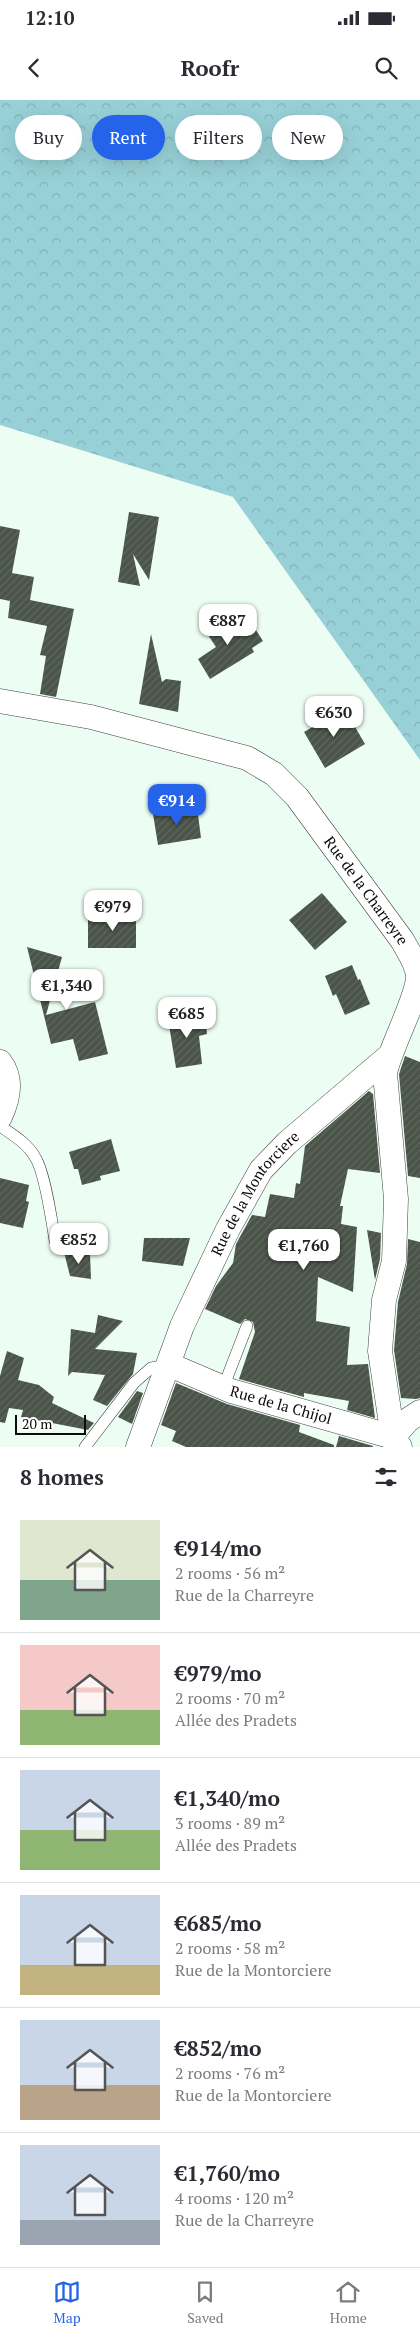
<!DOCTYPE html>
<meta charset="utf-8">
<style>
:root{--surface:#fff;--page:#f2f2f3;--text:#2b2b33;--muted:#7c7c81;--line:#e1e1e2;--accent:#2563eb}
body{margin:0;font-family:"PT Serif",serif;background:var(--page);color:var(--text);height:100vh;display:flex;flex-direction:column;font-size:19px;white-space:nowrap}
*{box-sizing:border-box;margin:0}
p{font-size:16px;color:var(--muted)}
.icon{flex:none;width:28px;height:28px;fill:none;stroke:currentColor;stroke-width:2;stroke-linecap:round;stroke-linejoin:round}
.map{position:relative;height:1347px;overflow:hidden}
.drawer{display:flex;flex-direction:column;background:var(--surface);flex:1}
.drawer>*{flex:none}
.hud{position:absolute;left:15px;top:15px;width:390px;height:45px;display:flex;gap:10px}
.scale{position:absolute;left:15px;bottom:12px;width:71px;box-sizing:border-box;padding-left:5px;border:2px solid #0c0c0c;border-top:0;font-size:14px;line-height:18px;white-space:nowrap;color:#0c0c0c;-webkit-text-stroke:4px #fff;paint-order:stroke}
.price{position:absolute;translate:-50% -42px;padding:0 11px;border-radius:10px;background:#fff;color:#222;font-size:16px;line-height:32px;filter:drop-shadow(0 1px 2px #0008)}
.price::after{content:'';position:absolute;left:50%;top:30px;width:15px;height:11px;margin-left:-8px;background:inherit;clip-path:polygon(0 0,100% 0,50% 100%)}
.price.selected{background:var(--accent);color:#fff}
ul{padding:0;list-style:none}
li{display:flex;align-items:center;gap:15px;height:125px;padding:0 20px}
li+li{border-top:1px solid var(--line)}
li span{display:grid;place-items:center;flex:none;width:140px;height:100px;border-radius:0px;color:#555}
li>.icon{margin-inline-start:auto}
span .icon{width:60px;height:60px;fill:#fffc;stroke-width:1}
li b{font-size:21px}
h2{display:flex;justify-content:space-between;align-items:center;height:60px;padding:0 20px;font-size:21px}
.tag{padding:0 18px;border-radius:22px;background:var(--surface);box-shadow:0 5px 20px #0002;font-size:18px;line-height:45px}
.tag.selected{background:var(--accent);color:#fff}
.status{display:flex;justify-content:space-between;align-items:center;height:35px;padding:0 25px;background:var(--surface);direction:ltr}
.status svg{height:14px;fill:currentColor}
header{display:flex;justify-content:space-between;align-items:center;height:65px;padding:0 20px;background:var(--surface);font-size:22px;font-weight:700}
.menu{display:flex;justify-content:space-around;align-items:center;height:70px;border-top:1px solid var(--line);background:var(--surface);font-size:14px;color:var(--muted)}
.menu a{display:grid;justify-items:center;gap:2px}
.menu .selected{color:var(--accent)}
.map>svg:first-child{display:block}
</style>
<div class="status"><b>12:10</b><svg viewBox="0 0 49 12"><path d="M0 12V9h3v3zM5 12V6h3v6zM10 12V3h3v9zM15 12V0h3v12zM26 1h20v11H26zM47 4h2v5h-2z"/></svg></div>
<header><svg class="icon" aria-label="back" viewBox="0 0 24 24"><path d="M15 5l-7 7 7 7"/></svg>Roofr<svg class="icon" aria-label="search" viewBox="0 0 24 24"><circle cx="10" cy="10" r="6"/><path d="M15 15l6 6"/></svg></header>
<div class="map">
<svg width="420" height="1347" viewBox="0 0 420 1347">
<defs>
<pattern id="forest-crowns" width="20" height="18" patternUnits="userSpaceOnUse" patternTransform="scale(1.25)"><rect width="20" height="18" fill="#98d0d7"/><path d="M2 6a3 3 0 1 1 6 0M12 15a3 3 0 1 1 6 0" fill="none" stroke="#82b1b7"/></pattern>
<pattern id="building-hatch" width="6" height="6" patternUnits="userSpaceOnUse" patternTransform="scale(1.25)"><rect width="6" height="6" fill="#4a5449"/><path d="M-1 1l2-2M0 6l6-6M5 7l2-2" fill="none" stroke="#60685f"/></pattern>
</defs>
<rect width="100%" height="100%" fill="#ecfef3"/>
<path fill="url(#forest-crowns)" d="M0,0H420V660L233,397L0,325Z"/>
<path fill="url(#building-hatch)" d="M129,412L159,417L149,480L133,454L140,486L118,482Z
M0,426L20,430L12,473L34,477L30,500L74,509L56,597L40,594L46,556L40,555L47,526L8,518L10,501L0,499Z
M226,514L238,533L252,524L263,541L252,548L254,552L210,579L198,559L216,547L204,529Z
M151,534L162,582L166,579L181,581L178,612L139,604Z
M344,608L365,644L325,668L304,632Z
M197,707L201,738L158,745L153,714Z
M322,793L347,822L315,850L289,820Z
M136,812V848H88V820L113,819V813Z
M27,847L62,857L46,915L95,902L108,954L79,961L73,939L51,944Z
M352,865L358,880L360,879L370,904L345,915L336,894L333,896L325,876Z
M205,914L207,934L199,936L202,964L176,968L168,919Z
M405,956L420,962V1078L408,1076L399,974Z
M369,991L373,994L380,1073L348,1069L340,1106H343L341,1124L357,1127L353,1192L318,1177L316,1221L350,1227L347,1265L368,1264L375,1318L347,1310L349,1301L304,1293V1297L239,1279L255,1232L253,1222L245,1219L240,1224L205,1209L216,1186L233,1163L236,1144L252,1115L265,1117L270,1094L294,1098L296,1083L300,1084L305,1046Z
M111,1039L120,1071L100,1076L101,1080L82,1085L78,1069H74L69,1052Z
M0,1078L29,1085L26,1101L29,1102L23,1128L0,1123Z
M367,1130L381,1133L380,1159L375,1180Z
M144,1138H190L183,1166L142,1161Z
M408,1139L420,1142V1298L416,1299L401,1298L394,1250L398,1202L407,1164Z
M64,1152L90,1154L91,1179L70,1176Z
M98,1215L123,1221L95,1249L137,1253L133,1274L107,1306L93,1300L105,1275L72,1272L68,1276L71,1229L95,1233Z
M7,1251L24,1258L18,1280L39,1285L54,1297L52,1303L94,1323L88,1330L21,1317L23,1310L9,1308L5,1323L0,1322V1276Z
M176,1283L227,1304L300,1325L299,1332L334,1345V1347H186L172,1341L176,1331L161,1325Z
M137,1291L143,1293L132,1324L118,1317Z
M339,1336L373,1346V1347H336Z"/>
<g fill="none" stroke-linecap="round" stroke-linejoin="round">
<defs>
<path id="service" d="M0,1026C13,1035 27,1043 35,1057C45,1072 52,1122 55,1141
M223,1288L247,1226
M85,1347L134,1283L151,1268L168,1265"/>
<g id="minor">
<path id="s1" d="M0,601L91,617L247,658L274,674L297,697L402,840C408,851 417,863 418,876C419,895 390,948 385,973L396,1099L394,1161L384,1200L380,1251L393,1337L400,1347"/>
<path d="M0,962C13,979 8,1000 0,1017"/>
<path id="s2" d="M170,1265L231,1291L393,1337L408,1320L420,1312"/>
<path id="s3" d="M138,1347L182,1226L228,1129L261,1070L287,1043L388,957"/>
</g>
</defs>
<use href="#service" stroke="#3f3f3f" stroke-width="12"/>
<use href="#minor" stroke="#3f3f3f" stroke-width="25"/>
<use href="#service" stroke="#fff" stroke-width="11"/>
<use href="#minor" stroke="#fff" stroke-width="24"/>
</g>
<g text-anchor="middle" stroke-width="5" stroke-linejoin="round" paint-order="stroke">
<g font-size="15" fill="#0c0c0c" stroke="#fff">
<text dy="5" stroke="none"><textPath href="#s1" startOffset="434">Rue de la Charreyre</textPath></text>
<text dy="5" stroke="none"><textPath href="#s3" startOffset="281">Rue de la Montorciere</textPath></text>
<text dy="5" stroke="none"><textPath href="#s2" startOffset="118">Rue de la Chijol</textPath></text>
</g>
</g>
</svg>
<div class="scale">20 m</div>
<b class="price" style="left:228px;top:546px">€887</b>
<b class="price" style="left:334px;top:638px">€630</b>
<b class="price selected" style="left:177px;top:726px">€914</b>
<b class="price" style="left:113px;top:832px">€979</b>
<b class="price" style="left:67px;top:911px">€1,340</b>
<b class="price" style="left:187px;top:939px">€685</b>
<b class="price" style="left:79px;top:1165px">€852</b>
<b class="price" style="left:304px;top:1171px">€1,760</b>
<div class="hud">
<a class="tag">Buy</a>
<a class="tag selected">Rent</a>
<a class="tag">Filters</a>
<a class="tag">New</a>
</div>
</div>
<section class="drawer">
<h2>8 homes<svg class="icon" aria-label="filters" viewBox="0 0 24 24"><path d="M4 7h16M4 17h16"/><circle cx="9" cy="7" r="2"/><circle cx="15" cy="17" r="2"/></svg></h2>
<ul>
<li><span style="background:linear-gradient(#dfe7d0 60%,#7fa58c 0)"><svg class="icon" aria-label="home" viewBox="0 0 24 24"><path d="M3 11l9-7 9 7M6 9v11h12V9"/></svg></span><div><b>€914/mo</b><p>2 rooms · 56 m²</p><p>Rue de la Charreyre</p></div></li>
<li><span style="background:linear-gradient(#f6c9c9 65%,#8fb573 0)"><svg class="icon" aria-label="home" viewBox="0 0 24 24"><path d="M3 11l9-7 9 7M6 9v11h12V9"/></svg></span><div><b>€979/mo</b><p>2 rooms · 70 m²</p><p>Allée des Pradets</p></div></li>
<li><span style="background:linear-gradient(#c9d6e8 60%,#8fb573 0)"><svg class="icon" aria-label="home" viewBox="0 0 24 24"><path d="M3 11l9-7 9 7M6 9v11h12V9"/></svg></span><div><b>€1,340/mo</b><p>3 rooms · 89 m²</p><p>Allée des Pradets</p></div></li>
<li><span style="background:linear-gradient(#c9d6e8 70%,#c2b280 0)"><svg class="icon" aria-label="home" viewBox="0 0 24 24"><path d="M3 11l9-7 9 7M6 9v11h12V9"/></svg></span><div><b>€685/mo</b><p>2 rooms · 58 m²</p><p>Rue de la Montorciere</p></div></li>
<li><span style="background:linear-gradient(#c9d6e8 65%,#b9a48a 0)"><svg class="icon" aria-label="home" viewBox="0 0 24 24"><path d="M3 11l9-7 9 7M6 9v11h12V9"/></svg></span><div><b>€852/mo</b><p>2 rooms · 76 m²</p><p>Rue de la Montorciere</p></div></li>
<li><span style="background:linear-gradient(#c9d6e8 75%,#9aa5b1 0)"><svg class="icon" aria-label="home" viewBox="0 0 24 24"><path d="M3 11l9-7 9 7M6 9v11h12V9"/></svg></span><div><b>€1,760/mo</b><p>4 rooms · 120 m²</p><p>Rue de la Charreyre</p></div></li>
</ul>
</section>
<nav class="menu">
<a class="selected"><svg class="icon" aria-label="map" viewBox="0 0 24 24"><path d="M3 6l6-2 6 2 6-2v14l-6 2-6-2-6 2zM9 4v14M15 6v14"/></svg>Map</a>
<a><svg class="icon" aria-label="saved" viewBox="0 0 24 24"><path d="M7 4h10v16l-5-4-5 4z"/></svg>Saved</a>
<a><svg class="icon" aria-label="home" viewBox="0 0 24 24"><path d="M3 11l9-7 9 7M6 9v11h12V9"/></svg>Home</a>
</nav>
